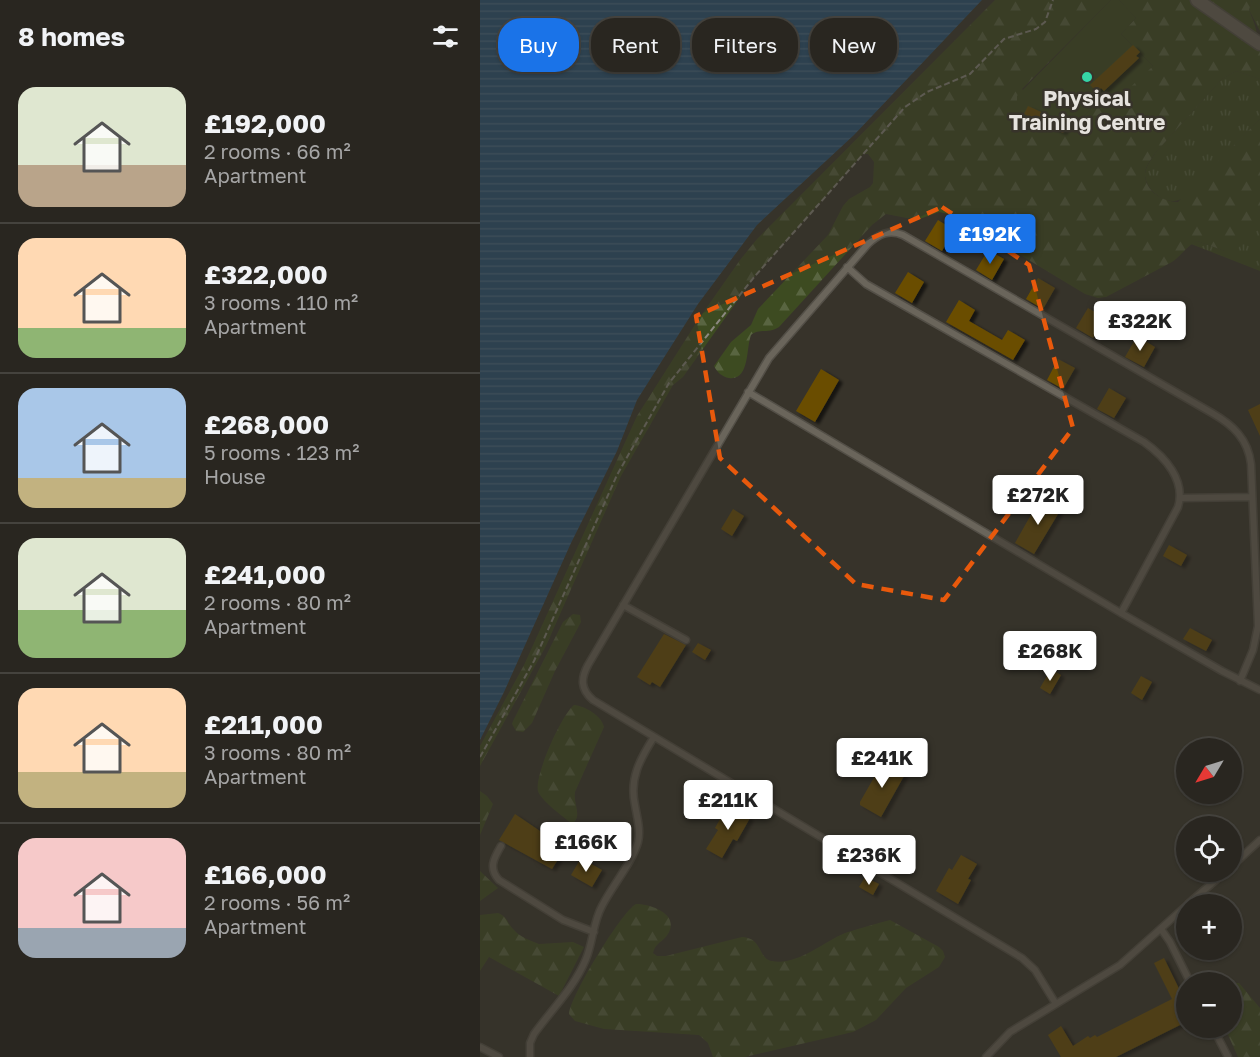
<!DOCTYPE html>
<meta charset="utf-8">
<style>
:root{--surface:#292620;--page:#312e29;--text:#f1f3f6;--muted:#a5a5a5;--line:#45433e;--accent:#1a73e8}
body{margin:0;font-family:"Golos Text",sans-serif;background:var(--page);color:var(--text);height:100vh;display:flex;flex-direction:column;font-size:22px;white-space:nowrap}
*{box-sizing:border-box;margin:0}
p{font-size:20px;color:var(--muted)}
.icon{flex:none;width:33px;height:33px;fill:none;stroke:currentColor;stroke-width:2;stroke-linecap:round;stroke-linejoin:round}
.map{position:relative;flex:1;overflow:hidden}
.panel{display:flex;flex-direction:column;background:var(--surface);width:480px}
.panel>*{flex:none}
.banner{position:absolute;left:18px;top:18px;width:570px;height:54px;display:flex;gap:12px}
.needle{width:39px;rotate:232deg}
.fabs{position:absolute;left:696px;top:738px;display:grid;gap:12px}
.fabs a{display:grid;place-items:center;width:66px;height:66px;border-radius:50%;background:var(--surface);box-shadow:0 2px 4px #0004,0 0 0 2px var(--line);font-size:30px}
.price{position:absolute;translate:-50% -51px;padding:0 14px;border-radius:6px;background:#fff;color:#222;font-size:20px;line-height:39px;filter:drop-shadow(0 2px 3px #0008)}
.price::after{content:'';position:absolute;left:50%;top:36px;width:18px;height:14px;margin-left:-9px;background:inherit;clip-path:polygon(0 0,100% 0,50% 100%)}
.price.selected{background:var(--accent);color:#fff}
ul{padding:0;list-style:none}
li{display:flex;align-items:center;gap:18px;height:150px;padding:0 18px}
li+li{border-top:2px solid var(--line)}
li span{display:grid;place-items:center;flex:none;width:168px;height:120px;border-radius:18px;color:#555}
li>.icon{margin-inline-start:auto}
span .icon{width:72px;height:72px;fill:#fffc;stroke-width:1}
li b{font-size:26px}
h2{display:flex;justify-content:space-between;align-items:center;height:72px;padding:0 18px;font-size:26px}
.tag{padding:0 21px;border-radius:24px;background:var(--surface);box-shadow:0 2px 4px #0004,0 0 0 2px var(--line);font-size:21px;line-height:54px}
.tag.selected{background:var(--accent);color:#fff}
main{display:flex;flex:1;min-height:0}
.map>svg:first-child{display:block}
</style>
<main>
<section class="panel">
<h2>8 homes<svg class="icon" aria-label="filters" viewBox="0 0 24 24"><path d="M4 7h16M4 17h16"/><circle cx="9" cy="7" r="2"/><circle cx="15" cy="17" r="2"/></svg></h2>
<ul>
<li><span style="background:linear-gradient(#dfe7d0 65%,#b9a48a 0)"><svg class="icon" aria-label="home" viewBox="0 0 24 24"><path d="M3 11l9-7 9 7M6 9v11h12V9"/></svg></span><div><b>£192,000</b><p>2 rooms · 66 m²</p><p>Apartment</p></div></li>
<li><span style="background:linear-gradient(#ffd9b3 75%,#8fb573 0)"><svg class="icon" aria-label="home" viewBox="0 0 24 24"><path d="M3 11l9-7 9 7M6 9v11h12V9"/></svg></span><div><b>£322,000</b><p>3 rooms · 110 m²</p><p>Apartment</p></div></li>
<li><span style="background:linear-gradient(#a9c7e8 75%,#c2b280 0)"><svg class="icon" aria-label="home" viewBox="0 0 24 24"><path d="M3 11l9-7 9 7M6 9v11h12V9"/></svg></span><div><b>£268,000</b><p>5 rooms · 123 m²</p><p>House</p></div></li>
<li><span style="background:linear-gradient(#dfe7d0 60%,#8fb573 0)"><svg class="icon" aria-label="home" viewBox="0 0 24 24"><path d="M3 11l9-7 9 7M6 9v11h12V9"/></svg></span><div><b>£241,000</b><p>2 rooms · 80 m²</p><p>Apartment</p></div></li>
<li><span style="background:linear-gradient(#ffd9b3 70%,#c2b280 0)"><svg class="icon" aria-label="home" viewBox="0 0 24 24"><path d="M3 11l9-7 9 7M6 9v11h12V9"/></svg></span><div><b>£211,000</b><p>3 rooms · 80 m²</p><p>Apartment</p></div></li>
<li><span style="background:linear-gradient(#f6c9c9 75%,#9aa5b1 0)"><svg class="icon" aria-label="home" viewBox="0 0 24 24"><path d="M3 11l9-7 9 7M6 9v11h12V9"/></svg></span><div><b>£166,000</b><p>2 rooms · 56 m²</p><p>Apartment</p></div></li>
</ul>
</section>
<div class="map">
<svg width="780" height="1057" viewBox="0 0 780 1057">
<defs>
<pattern id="grass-tufts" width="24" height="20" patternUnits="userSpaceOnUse" patternTransform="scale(1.5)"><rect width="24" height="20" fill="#3d4b21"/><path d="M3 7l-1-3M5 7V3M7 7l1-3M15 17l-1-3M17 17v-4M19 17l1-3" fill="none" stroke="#596541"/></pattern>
<pattern id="forest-firs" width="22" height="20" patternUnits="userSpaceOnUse" patternTransform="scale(1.5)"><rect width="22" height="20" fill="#3d4b21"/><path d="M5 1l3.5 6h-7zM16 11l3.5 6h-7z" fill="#596541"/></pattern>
<pattern id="water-rules" width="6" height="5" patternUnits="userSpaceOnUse" patternTransform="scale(1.5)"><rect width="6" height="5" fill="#22537d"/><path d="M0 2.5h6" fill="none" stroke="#426c8f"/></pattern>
<filter id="shadow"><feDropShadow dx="4" dy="2.5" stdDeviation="1.5" flood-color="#0009"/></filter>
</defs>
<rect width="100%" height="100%" fill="#37332a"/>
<path fill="url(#grass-tufts)" d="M772,0H780V31L769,10Z
M756,71L780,79V119L703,198C688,208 665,191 665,174C666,165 672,159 676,152L742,79Z
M780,209V271L711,244L717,241L745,251L774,221Z"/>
<path fill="url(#forest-firs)" d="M515,0H631L542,89L587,134L611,109L635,100L673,66L641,34L656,18L639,0H772L769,10C774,23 780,34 775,47L780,51V79L756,71L742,79L676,152C672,158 666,165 665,173C664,191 683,202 698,202L780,119V209L766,241L756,250L745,251L717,241C708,245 701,256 692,262L626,297L618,298L605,294L474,215L459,212L437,220L406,214L392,225L299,327C289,334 279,328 271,335C266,347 270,381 249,378C242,377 237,372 234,366L251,342L271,325L278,309L348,235L363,206L369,199L390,187L393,183L394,162L388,154H383L275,276L203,377L193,385L141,476L66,646L0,766V746L44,665L157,416L218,320L260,260L277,239Z
M93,614L100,615L101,622L75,671L52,723L43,732L36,731L32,724L33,721L83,622Z
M94,705C105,706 122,716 124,727L95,792C93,804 103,816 92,824C85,818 60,800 58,791C54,776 82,714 94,705Z
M0,791L7,796L13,804L0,835Z
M0,871L18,888L0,901Z
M156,904C171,904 200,914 188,934C183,942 175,943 173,953L177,956H186L262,937C283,938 278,959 292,961C317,966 343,942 365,933C380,928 395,924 410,920L459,947L463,951L465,957L459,967L426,988L396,1020L373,1032L265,1057H233L228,1043L219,1035L124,1029L95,1021L89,1014C90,997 141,912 156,904Z
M18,913C27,916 27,923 34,930C40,937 51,941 59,944L93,942L104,947L79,996L9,957L0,971V915Z
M752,983H759L780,1008V1057H758L745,1028H752Z"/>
<path fill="#3d4b21" d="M631,0H639L656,18L641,34L673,66L640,97L611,109L587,134L581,136L540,115L537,110V96Z"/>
<path fill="url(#water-rules)" d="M0,0H502L374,135L277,225L218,304L157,400L137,451L91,543L24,692L0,740Z"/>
<path fill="#6a4e06" filter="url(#shadow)" d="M653,45L660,52L656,56L659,58L624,91L621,88L617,92L610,85Z
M548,106L587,124L583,133L544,114Z
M458,220L474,230L462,251L445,241Z
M508,250L524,259L512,280L496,270Z
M428,272L444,282L432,303L415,293Z
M558,278L575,288L563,309L546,299Z
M479,300L495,310L489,321L522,340L528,330L545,340L533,360L466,322Z
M608,308L625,318L613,338L596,328Z
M657,336L675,347L664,367L645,357Z
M578,359L595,368L583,389L567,380Z
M341,369L359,380L335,422L316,411Z
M629,388L646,398L634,418L617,409Z
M780,404V436L768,410Z
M561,497L581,509L554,554L535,543Z
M253,509L264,516L252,536L241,529Z
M689,545L707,555L701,566L683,556Z
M710,628L732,640L726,651L703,639Z
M184,634L206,645L180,687L172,682L170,685L157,677Z
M218,643L231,650L225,660L212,652Z
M571,669L581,675L570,694L560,688Z
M661,676L672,682L662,700L651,693Z
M405,762L424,773V776L401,817L380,805V802L400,767L402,768Z
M248,805L270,818L257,841L253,839L242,858L226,849L238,830L235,828Z
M35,814L85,848L72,869L19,840Z
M481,855L497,864L488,879L491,880L478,904L456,891L469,868L472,870Z
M101,858L122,870L112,887L91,875Z
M385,877L399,884L393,895L379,887Z
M684,958L706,1003V1022L636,1057H581L568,1035L581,1026L593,1046L608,1036L610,1038L615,1035L617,1037L692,999L674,963Z"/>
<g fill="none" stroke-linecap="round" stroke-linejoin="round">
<defs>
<path id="lane" d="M367,267L386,284L664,442C685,457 706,480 698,507L641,613
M268,392L641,613L742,671L780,690
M701,498L772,497
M143,605L206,640
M21,846C14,858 8,868 19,880L83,920L114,932
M752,866L780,840
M708,904L745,872
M681,929L690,942L710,982
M576,1004L555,970L542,958L113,700C100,689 101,678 108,665L289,358L388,244C399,234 409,229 423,235L732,413C753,425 768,439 771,464L778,626L773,650L760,681
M733,1028L748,1057
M0,1047L19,1057
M50,1057V1043L54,1034C72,1009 94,988 106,959C113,942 113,922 122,906C132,886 152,863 158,842C161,830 157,817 155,805C149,779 160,759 174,737
M506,1057L530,1032L640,965L706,906"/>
<path id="street" d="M717,0L780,44"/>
</defs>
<use href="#lane" stroke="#534f47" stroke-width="9"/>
<use href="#street" stroke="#534f47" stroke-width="15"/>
<path stroke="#8c8981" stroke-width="2" stroke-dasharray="6 3" stroke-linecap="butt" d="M0,757L54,661L137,475L189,383L275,276L425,107L447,92L490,74L524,39L556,29L565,22L573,0"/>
<use href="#lane" stroke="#6a655b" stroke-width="6"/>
<use href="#street" stroke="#6a655b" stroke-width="12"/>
</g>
<path d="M0 0H780V1057H0ZM462,207L549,265L593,428L464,600L376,584L240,458L216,316Z" fill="#37332a" fill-opacity=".55" fill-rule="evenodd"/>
<path fill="none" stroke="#e8590c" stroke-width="4.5" stroke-dasharray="12 8" stroke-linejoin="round" d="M462,207L549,265L593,428L464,600L376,584L240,458L216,316Z"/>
<circle fill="#35d4a7" stroke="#37332a" stroke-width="2" cx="607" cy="77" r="6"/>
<g text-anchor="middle" stroke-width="5" stroke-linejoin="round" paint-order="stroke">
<g font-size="21" font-weight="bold" fill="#e6e3de" stroke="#37332a">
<text x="607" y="106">Physical<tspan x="607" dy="24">Training Centre</tspan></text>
</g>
</g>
</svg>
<div class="fabs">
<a><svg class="needle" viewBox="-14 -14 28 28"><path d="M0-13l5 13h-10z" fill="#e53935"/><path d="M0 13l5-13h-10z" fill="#a5a5a5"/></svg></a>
<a><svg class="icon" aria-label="locate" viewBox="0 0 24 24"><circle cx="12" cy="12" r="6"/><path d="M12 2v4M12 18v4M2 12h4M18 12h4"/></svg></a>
<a>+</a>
<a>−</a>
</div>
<b class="price selected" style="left:510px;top:265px">£192K</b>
<b class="price" style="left:660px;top:352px">£322K</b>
<b class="price" style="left:558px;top:526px">£272K</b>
<b class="price" style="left:570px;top:682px">£268K</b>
<b class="price" style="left:402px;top:789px">£241K</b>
<b class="price" style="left:248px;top:831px">£211K</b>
<b class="price" style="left:106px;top:873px">£166K</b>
<b class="price" style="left:389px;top:886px">£236K</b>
<div class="banner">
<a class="tag selected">Buy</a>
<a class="tag">Rent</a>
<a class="tag">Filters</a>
<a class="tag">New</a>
</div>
</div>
</main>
